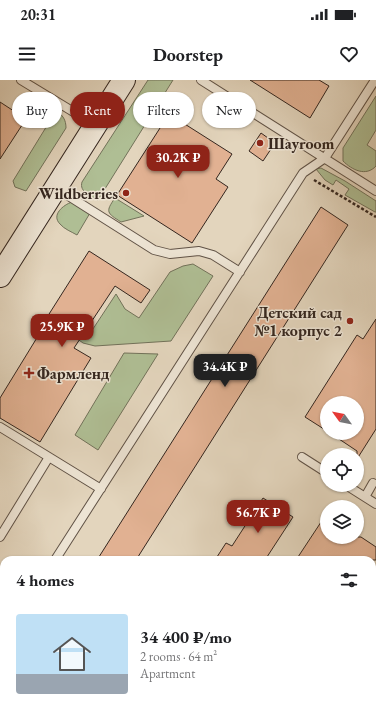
<!DOCTYPE html>
<meta charset="utf-8">
<style>
:root{--surface:#fff;--page:#f2f2f2;--text:#202124;--muted:#757577;--line:#e0e0e0;--accent:#8f2418}
body{margin:0;font-family:"EB Garamond",serif;background:var(--page);color:var(--text);height:100vh;display:flex;flex-direction:column;font-size:15px;white-space:nowrap}
*{box-sizing:border-box;margin:0}
p{font-size:13px;color:var(--muted)}
.icon{flex:none;width:22px;height:22px;fill:none;stroke:currentColor;stroke-width:2;stroke-linecap:round;stroke-linejoin:round}
.map{position:relative;flex:1;overflow:hidden}
.sheet{position:absolute;left:0px;top:476px;width:376px;height:156px;display:flex;flex-direction:column;background:var(--surface);border-radius:12px 12px 0 0;box-shadow:0 1px 3px #0004}
.sheet>*{flex:none}
.top-card{position:absolute;left:12px;top:12px;width:352px;height:36px;display:flex;gap:8px}
.needle{width:26px;rotate:303deg}
.fabs{position:absolute;left:320px;top:316px;display:grid;gap:8px}
.fabs a{display:grid;place-items:center;width:44px;height:44px;border-radius:50%;background:var(--surface);box-shadow:0 1px 3px #0004;font-size:20px}
.price{position:absolute;translate:-50% -34px;padding:0 9px;border-radius:8px;background:var(--accent);color:#fff;font-size:13px;line-height:26px;filter:drop-shadow(0 1px 2px #0008)}
.price::after{content:'';position:absolute;left:50%;top:24px;width:12px;height:9px;margin-left:-6px;background:inherit;clip-path:polygon(0 0,100% 0,50% 100%)}
.price.on{background:#222;color:#fff}
ul{padding:0;list-style:none}
li{display:flex;align-items:center;gap:12px;height:100px;padding:0 16px}
li+li{border-top:1px solid var(--line)}
li span{display:grid;place-items:center;flex:none;width:112px;height:80px;border-radius:4px;color:#555}
li>.icon{margin-inline-start:auto}
span .icon{width:48px;height:48px;fill:#fffc;stroke-width:1}
li b{font-size:17px}
h2{display:flex;justify-content:space-between;align-items:center;height:48px;padding:0 16px;font-size:17px}
.tag{padding:0 14px;border-radius:18px;background:var(--surface);box-shadow:0 1px 3px #0004;font-size:14px;line-height:36px}
.tag.on{background:var(--accent);color:#fff}
.status{display:flex;justify-content:space-between;align-items:center;height:28px;padding:0 20px;background:var(--surface);direction:ltr}
.status svg{height:11px;fill:currentColor}
header{display:flex;justify-content:space-between;align-items:center;height:52px;padding:0 16px;background:var(--surface);font-size:18px;font-weight:700}
.map>svg:first-child{display:block}
</style>
<div class="status"><b>20:31</b><svg viewBox="0 0 49 12"><path d="M0 12V9h3v3zM5 12V6h3v6zM10 12V3h3v9zM15 12V0h3v12zM26 1h20v11H26zM47 4h2v5h-2z"/></svg></div>
<header><svg class="icon" aria-label="menu" viewBox="0 0 24 24"><path d="M4 6h16M4 12h16M4 18h16"/></svg>Doorstep<svg class="icon" aria-label="heart" viewBox="0 0 24 24"><path d="M12 20l-8-8c-3-5 5-10 8-4 3-6 11-1 8 4z"/></svg></header>
<div class="map">
<svg width="376" height="632" viewBox="0 0 376 632">
<rect width="100%" height="100%" fill="#e3d5bd"/>
<filter id="stains"><feTurbulence type="fractalNoise" baseFrequency=".005" numOctaves="4"/><feColorMatrix values="0 0 0 0 .2 0 0 0 0 .09 0 0 0 0 .02 0 0 0 .5 -.17"/></filter>
<radialGradient id="worn" r=".72"><stop offset=".6" stop-color="#630" stop-opacity="0"/><stop offset="1" stop-color="#630" stop-opacity=".3"/></radialGradient>
<path fill="#afbe94" stroke="#72725a" d="M148,0H173L98,120C91,116 79,112 82,102Z
M376,16V50L367,65L376,71V86C366,97 352,90 343,81V68Z
M56,31C63,35 66,40 66,48L26,111L15,107L13,101Z
M321,88L345,101L376,121V132H375L345,115L349,109L336,100L333,105L325,100L316,89Z
M115,118L144,136L121,142C107,133 105,132 115,118Z
M72,122L90,133L77,155C72,152 64,149 60,144C51,135 63,125 72,122Z
M193,184L213,196L171,261L95,266L83,263L72,255L87,258L116,214L125,229L139,238L170,192L183,186Z
M124,273L158,274L98,370L75,355Z
M372,534L376,537V578L372,584Z"/>
<path fill="#e1b192" stroke="#34261f" d="M250,0H319L329,6L310,38Z
M0,22L26,39L0,79Z
M169,34L232,74L216,99L228,107L192,163L117,115Z
M261,53L275,63L263,81L249,71Z
M321,127L348,145L136,480H97Z
M89,171L150,210L141,223L115,206L74,268L91,278L40,362L0,338V318L46,243L44,242Z
M376,239V349L357,379V371L330,353H357V323H327V351L305,337L357,255L363,259Z
M263,418L293,437L265,480H215L226,463L232,466Z
M327,433V457H361L376,467V480H296Z"/>
<g fill="none" stroke-linecap="round" stroke-linejoin="round">
<defs>
<path id="service" d="M21,0L95,45
M201,0L376,111
M56,108L154,170L170,174L199,171L213,175L240,192
M0,347L101,409
M302,377L327,393
M346,405L376,424
M365,417L373,403
M0,457L49,377
M55,480L303,93L325,78L375,0
M0,550L4,549
M0,630L4,632"/>
<path id="secondary" d="M0,196L124,0"/>
</defs>
<use href="#service" stroke="#605246" stroke-width="10"/>
<use href="#secondary" stroke="#34261f" stroke-width="24"/>
<path stroke="#34261f" stroke-width="2.5" stroke-dasharray="3 2" stroke-linecap="butt" d="M314,100L376,137
M0,599L4,593
M203,628L209,632"/>
<use href="#service" stroke="#ede4d4" stroke-width="8"/>
<use href="#secondary" stroke="#ede4d4" stroke-width="22"/>
</g>
<g fill="#8f2418" stroke="#ede4d4" stroke-width="1.5">
<circle cx="260" cy="63" r="4"/>
<circle cx="126" cy="113" r="4"/>
<circle cx="350" cy="241" r="4"/>
<path d="M27 287h4v4h4v4h-4v4h-4v-4h-4v-4h4z"/>
</g>
<g text-anchor="middle" stroke-width="3" stroke-linejoin="round" paint-order="stroke">
<g font-size="16" font-weight="bold" fill="#34261f" stroke="#ede4d4" text-anchor="start">
<text x="268" y="69">Шауroom</text>
<text x="118" y="119" text-anchor="end">Wildberries</text>
<text x="342" y="238" text-anchor="end">Детский сад<tspan x="342" dy="18">№1 корпус 2</tspan></text>
<text x="37" y="299">Фармленд</text>
</g>
</g>
<rect width="100%" height="100%" filter="url(#stains)"/>
<rect width="100%" height="100%" fill="url(#worn)"/>
</svg>
<div class="fabs">
<a><svg class="needle" viewBox="-14 -14 28 28"><path d="M0-13l5 13h-10z" fill="#e53935"/><path d="M0 13l5-13h-10z" fill="#757577"/></svg></a>
<a><svg class="icon" aria-label="locate" viewBox="0 0 24 24"><circle cx="12" cy="12" r="6"/><path d="M12 2v4M12 18v4M2 12h4M18 12h4"/></svg></a>
<a><svg class="icon" aria-label="layers" viewBox="0 0 24 24"><path d="M12 4l9 5-9 5-9-5zM3 14l9 5 9-5"/></svg></a>
</div>
<b class="price" style="left:178px;top:99px">30.2K ₽</b>
<b class="price" style="left:62px;top:268px">25.9K ₽</b>
<b class="price on" style="left:225px;top:308px">34.4K ₽</b>
<b class="price" style="left:258px;top:454px">56.7K ₽</b>
<div class="top-card">
<a class="tag">Buy</a>
<a class="tag on">Rent</a>
<a class="tag">Filters</a>
<a class="tag">New</a>
</div>
<section class="sheet">
<h2>4 homes<svg class="icon" aria-label="filters" viewBox="0 0 24 24"><path d="M4 7h16M4 17h16"/><circle cx="9" cy="7" r="2"/><circle cx="15" cy="17" r="2"/></svg></h2>
<ul>
<li><span style="background:linear-gradient(#bfe0f5 75%,#9aa5b1 0)"><svg class="icon" aria-label="home" viewBox="0 0 24 24"><path d="M3 11l9-7 9 7M6 9v11h12V9"/></svg></span><div><b>34 400 ₽/mo</b><p>2 rooms · 64 m²</p><p>Apartment</p></div></li>
</ul>
</section>
</div>
